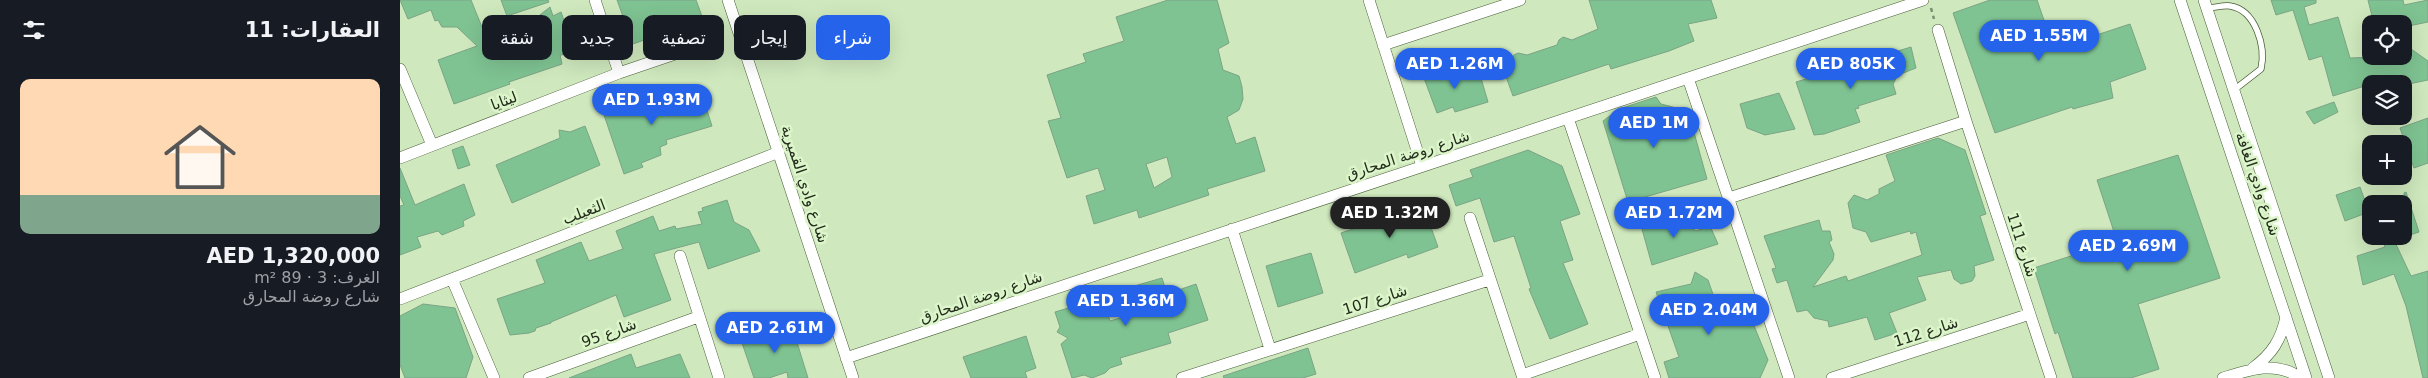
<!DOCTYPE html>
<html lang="ar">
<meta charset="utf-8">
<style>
:root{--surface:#171b24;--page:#242831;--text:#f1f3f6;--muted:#9ea1a6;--line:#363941;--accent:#2563eb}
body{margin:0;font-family:"DejaVu Sans","Noto Sans Arabic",sans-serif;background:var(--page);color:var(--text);direction:rtl;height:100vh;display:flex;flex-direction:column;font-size:19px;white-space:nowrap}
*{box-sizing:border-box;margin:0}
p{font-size:16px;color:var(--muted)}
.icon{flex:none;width:28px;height:28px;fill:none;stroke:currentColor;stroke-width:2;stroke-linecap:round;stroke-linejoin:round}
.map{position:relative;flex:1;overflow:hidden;direction:ltr}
.sheet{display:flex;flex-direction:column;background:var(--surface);width:400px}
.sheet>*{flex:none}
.banner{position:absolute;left:15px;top:15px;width:475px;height:45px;direction:rtl;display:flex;gap:10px}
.fabs{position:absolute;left:1962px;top:15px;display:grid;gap:10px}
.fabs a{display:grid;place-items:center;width:50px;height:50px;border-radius:10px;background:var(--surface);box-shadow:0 5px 20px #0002;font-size:25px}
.price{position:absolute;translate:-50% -42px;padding:0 11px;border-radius:18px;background:var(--accent);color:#fff;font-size:16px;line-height:32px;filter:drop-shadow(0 1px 2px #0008)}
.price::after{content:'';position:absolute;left:50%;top:30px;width:15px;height:11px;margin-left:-8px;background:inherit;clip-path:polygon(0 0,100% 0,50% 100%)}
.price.on{background:#222;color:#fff}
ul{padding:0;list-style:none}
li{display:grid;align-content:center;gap:10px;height:265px;padding:0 20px}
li+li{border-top:1px solid var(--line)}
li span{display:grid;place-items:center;height:155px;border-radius:10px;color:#555}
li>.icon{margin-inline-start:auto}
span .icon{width:90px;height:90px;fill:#fffc;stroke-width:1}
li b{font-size:21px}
h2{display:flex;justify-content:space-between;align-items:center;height:60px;padding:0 20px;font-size:21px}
.chip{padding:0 18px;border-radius:10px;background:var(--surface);box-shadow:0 5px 20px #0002;font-size:18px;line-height:45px}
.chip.on{background:var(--accent);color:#fff}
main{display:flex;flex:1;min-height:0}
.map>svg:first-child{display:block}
</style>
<main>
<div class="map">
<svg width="2028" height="378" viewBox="0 0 2028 378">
<rect width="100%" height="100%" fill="#cfe8bd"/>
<path fill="#7fc392" stroke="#7ba485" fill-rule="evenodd" d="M0,0H71L88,42L94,40L97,49L150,7L153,16L161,12L173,46V54L160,55L162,64L109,82L110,84L54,104L38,60L77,46L57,27H42L38,20L35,21L31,10L8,19Z
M101,0H148L149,2L107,16Z
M217,0H296L303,19L233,44Z
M768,0H817L829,43L818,49L823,70L839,76L842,87L843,99L839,110L827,117L836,144L855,137L865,171L807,189L809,195L739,218L737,210L694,224L686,196L705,190L698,168L667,178L648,121L661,118L647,75L686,62L683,54L724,41L716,17ZM767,157L772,177L754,188L746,164Z
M1189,0H1311L1317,18L1288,24L1294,41L1269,51L1211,69L1209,64L1113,96L1101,63L1111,61L1114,55L1118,53L1127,55L1157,45L1159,40L1163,37L1172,40L1198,29Z
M1590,0H1637L1654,49L1730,24L1746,69L1710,82L1713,98L1673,109L1672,107L1595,133L1553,13Z
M1871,0H1916V3L1904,7L1909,25L1938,17L1950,58L2004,56V44L2028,61V80L2004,85V84H1971L1933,96L1922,56L1909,60L1893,10L1876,15Z
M1968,0H2003L2004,5L2028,0V22L2004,27V24H1974Z
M1511,47L1516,68L1498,75L1493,84L1496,94L1458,106L1459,108L1455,109L1460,122L1424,134L1414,135L1396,82Z
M1034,65L1039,80L1054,77L1060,69L1069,72L1078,68L1088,102L1055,112L1053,107L1037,113L1021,70Z
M252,92L256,106L301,92L312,126L266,140L267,144L260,147L261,155L241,163L243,167L224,174L202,109Z
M1379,93L1395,129L1365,135L1347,128L1340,104Z
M1256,97L1261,104L1288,111L1307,179L1228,202L1203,121L1219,109Z
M1934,102L1938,112L1914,124L1906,112Z
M2028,118V163L2014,168L2000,128Z
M185,126L200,165L112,203L96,165L160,138L159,130L170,132Z
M1538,138L1565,150L1586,214L1580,216L1594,260L1574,266L1575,276L1572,281L1561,284L1554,279L1551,270L1517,277L1526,300L1489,313L1497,333L1475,340L1467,317L1429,327L1428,321L1414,318L1407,310L1397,312L1387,280L1377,283L1372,269L1376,268L1364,236L1419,220L1422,231H1430L1432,240L1429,242L1434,254L1433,260L1413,287L1446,276L1448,281L1522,255L1516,232L1511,234L1510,231L1471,242L1466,232L1453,228L1448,203L1454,195L1467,200L1479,194V189L1495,181L1486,155Z
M63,146L70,165L58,169L52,150Z
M1128,150L1162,166L1180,214L1160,221L1173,260L1163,263L1188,324L1150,339L1129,289L1131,288L1114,236L1094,242L1080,198L1056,206L1049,185L1073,177L1070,170Z
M1778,155L1820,278L1738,304L1759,369L1731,378H1673L1658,332L1655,334L1634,268L1717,241L1697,180Z
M0,168L15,205L64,184L75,215L63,221L64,226L42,235L38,231L17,237L21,247L0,255V206L4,205L0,196Z
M1960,187L1969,212L1945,221L1936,195Z
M2006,192L2019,232L2004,237V193Z
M327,200L334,222L349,230L360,251L308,269L299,242L254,254L271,300L224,317L216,295L151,322V323L136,328L135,331L129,333L110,335L97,299L145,283L136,260L181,242L189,261L223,249L216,231L253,216L259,231L275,226L276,229L302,224L298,212L303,211L302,208Z
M1023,205L1038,247L1008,258L1007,254L955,273L941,233Z
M1259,217L1269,225L1280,220L1296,231L1310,226L1318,244L1252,265L1240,222Z
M1981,236H1992L2011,276L2028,271V378H2023L2006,306L1994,274L1963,285L1957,256L1985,247Z
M911,253L923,293L878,307L866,266Z
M1295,272L1308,280L1322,320L1348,311L1368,360L1360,378H1269L1264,362L1279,357L1256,292L1291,284Z
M762,278L767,294L796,284L808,320L768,333L771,343L720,358L722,364L710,368L705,373L692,378L684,375L672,378L661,344L668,338L657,332L660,327L655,312L702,298L710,321L730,315L728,310L738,308L731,287Z
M23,304L55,308L73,357L66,378H5L0,365V316Z
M391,323L408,378H388L387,372L369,378H354L341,340Z
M626,336L636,368L625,372L627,378H571L563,357Z
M908,348L916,374L903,378H824L823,376Z
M231,354L236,368L280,354L290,378H169Z"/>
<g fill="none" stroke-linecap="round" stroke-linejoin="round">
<defs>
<path id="lane" d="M1806,8C1814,8 1823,5 1830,6C1856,10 1866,47 1861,69L1834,90"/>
<path id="street" d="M195,0L219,73
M328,0L453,378
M969,0L1022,166
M1780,0L1906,378
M1804,0L1929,378
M1538,30L1566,121L1651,378
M983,45L1120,0
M0,69L32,145
M1288,78L1389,378
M1168,118L1255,378
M0,158L219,73L278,53
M1329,198L1566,121
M1070,218L1123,378
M832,229L870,349
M280,256L319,378
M52,279L94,378
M0,299L379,152
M446,358L1523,0
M1853,368C1872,354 1881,340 1886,317
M1122,375L1240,334
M129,378L298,317
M782,378L1089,280
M1432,378L1630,314
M1823,378C1848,370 1876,360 1900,378"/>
</defs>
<use href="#lane" stroke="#495e38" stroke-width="7"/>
<use href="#street" stroke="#495e38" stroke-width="12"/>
<path stroke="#7d8e70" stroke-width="2.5" stroke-dasharray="4 4" stroke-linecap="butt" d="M1531,8L1534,19"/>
<use href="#lane" stroke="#fff" stroke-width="5.5"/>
<use href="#street" stroke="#fff" stroke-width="11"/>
</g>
<g text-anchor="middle" stroke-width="5" stroke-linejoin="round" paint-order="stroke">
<g font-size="15" fill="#232d1c" stroke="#dcf5ca">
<text transform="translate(104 101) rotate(-21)" y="5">ليثايا</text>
<text transform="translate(1008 155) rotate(-18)" y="5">شارع روضة المحارق</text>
<text transform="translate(405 184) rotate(72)" y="5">شارع وادي القميرية</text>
<text transform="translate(1858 184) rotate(71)" y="5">شارع وادي الغافة</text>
<text transform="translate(184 212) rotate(-21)" y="5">الثعيلب</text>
<text transform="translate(1622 245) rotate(72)" y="5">شارع 111</text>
<text transform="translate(581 297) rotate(-19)" y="5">شارع روضة المحارق</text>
<text transform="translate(975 300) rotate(-18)" y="5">شارع 107</text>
<text transform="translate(1526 332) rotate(-18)" y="5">شارع 112</text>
<text transform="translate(209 333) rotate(-20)" y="5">شارع 95</text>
</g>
</g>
</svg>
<div class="fabs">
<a><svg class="icon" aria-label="locate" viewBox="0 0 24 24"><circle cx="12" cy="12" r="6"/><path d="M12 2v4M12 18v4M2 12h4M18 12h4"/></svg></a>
<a><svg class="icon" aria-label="layers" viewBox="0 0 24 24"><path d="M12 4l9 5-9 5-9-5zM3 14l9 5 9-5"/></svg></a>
<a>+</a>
<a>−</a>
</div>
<b class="price" style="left:1639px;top:62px">AED 1.55M</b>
<b class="price" style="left:1055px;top:90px">AED 1.26M</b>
<b class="price" style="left:1451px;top:90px">AED 805K</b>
<b class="price" style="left:252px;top:126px">AED 1.93M</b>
<b class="price" style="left:1254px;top:149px">AED 1M</b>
<b class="price on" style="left:990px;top:239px">AED 1.32M</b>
<b class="price" style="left:1274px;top:239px">AED 1.72M</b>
<b class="price" style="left:1728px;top:272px">AED 2.69M</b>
<b class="price" style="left:726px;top:327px">AED 1.36M</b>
<b class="price" style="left:1309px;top:336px">AED 2.04M</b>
<b class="price" style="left:375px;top:354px">AED 2.61M</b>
<div class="banner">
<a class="chip on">شراء</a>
<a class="chip">إيجار</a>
<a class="chip">تصفية</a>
<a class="chip">جديد</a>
<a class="chip">شقة</a>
</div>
</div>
<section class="sheet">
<h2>العقارات: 11<svg class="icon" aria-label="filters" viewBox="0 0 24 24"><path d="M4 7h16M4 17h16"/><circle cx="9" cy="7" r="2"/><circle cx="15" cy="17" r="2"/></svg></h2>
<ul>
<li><span style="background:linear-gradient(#ffd9b3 75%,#7fa58c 0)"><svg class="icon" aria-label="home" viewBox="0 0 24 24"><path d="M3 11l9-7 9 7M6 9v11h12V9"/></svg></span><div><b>AED 1,320,000</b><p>الغرف: 3 · 89 m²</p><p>شارع روضة المحارق</p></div></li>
</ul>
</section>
</main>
